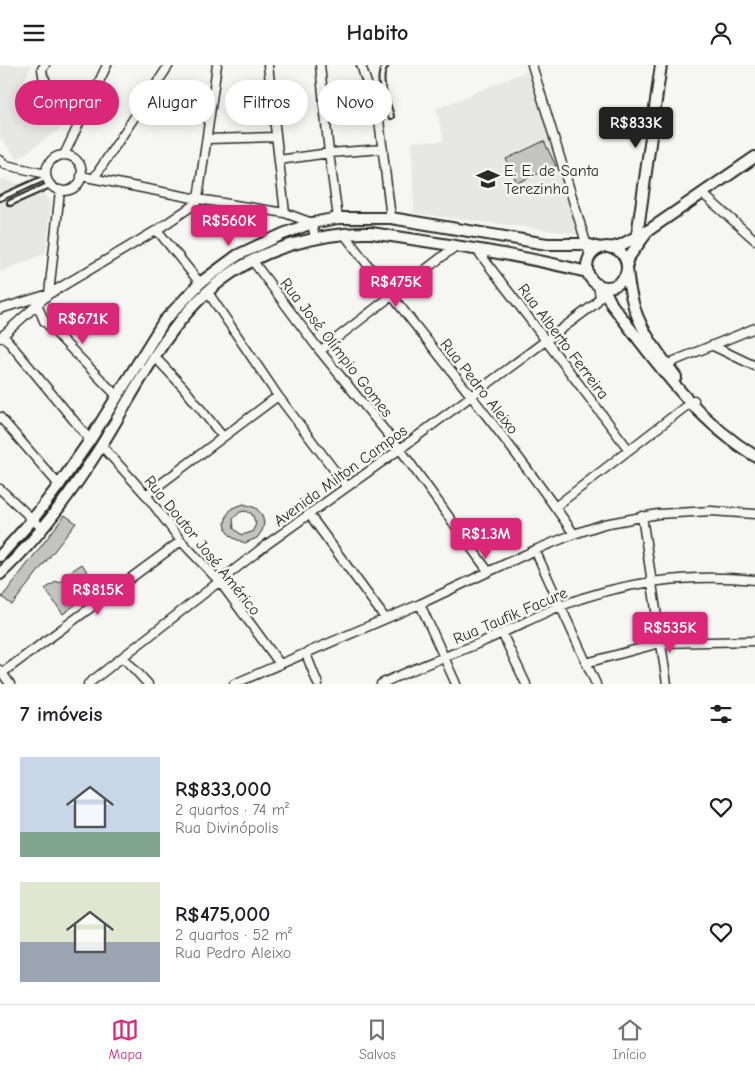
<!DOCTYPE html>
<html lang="pt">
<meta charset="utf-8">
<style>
:root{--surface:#fff;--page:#f2f2f2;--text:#202124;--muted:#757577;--line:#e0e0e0;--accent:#db2777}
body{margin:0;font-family:"Comic Neue",sans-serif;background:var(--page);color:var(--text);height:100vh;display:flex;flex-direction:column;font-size:19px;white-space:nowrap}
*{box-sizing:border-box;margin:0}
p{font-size:16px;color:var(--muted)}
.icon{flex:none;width:28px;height:28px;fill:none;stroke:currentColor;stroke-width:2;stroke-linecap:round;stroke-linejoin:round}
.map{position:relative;height:619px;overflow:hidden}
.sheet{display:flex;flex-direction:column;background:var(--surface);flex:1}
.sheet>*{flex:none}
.top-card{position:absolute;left:15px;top:15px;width:500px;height:45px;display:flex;gap:10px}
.price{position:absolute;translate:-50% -42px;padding:0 11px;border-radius:5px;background:var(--accent);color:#fff;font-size:16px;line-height:32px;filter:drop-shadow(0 1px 2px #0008)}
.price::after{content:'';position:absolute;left:50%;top:30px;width:15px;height:11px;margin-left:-8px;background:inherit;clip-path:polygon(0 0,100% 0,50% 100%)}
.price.active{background:#222;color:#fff}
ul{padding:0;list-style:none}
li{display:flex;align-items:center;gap:15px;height:125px;padding:0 20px}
li span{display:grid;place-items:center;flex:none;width:140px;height:100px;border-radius:0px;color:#555}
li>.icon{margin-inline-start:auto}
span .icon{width:60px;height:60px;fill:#fffc;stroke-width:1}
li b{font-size:21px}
h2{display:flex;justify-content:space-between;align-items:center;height:60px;padding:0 20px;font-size:21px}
.tag{padding:0 18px;border-radius:22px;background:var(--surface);box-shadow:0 2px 12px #0003;font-size:18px;line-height:45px}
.tag.active{background:var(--accent);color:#fff}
header{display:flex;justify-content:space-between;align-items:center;height:65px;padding:0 20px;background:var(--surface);font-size:22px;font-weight:800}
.tab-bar{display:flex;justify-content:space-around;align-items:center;height:70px;border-top:1px solid var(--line);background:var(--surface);font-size:14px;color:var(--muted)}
.tab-bar a{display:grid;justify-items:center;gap:2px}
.tab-bar .active{color:var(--accent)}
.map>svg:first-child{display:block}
</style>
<header><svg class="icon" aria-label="menu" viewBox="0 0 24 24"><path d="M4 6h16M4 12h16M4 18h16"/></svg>Habito<svg class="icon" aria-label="person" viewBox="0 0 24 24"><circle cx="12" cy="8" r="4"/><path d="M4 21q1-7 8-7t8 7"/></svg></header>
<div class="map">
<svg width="755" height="619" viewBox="0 0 755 619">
<rect width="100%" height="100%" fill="#f6f6f2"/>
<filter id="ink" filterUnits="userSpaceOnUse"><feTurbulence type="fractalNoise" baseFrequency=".02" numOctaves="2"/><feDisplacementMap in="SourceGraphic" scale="10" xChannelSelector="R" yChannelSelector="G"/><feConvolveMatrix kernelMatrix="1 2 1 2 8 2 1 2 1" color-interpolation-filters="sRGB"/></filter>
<g filter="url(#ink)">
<path fill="#e7e7e3" d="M0,0H32L25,14L65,60L18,94L0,72Z
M527,6L554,80L577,169L414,148L412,77L444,76L436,44Z
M0,113L19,119L25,134L43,128L51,137L46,188L0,207Z"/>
<path fill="#c3c3c0" stroke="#2b2b2b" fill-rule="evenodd" d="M544,76L556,101L517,118L506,94Z
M244,439L256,443L262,450L264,458L262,466L257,473L245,478L233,473L227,467L225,458L227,450L232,443ZM246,446L252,449L256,459L252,467L242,470L234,464L233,454L240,447Z
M65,450L76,458L12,540L2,532Z
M82,499L88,508L71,519L76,525L92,513L99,523L81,536L79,533L73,537L75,540L63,549L45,524L57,516L59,518L66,513L64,511Z"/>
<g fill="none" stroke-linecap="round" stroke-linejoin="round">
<defs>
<path id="lane" d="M386,0C375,14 387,36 391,51
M0,133L47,112
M10,138L50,120"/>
<path id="street" d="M45,0L42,4L43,11L47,18L81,54
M268,0L285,148
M320,0L329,88L338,153
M361,0L379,55L391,153
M532,0L590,191
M207,74L276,72
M64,90L107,0
M46 108a18 18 0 1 1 36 0a18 18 0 1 1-36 0Z
M0,95L6,100L46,109
M279,95L329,88L383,84
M81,111L198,134L285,148L312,158L315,173
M94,113L169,0
M703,129L755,175
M157,165L200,218
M344,169C420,269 502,365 574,469
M477,185L629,385
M252,195L320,286L400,384L488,506
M207,226L278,331L347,422
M37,239L44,256L116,330
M0,244L49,229L60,125
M3,270L90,375
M0,273L49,229L157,165L195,139L198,134L217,0
M713,281L755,301
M320,286L456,181
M154,291L183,322L223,372
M663,303L674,296L755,263
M0,352L59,420
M101,380L146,430L181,476L220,517L280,599
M0,424L42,463
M146,430L278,331
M555,442L694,335
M309,449L385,553
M642,451L667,619
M535,485L596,619
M420,539L456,619
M502,568L526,619
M306,589L318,619
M123,592L148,619
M586,598L660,578L755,576
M0,605L10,619
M2,608L181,476
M88,619L266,480L400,384L595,239L600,232L598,220
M234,619L420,539L535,485L574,469L604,459L658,449L711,446L755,449
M381,619C414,603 448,591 482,577C508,566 532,553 558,542C620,517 689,508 755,515"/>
<path id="secondary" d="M637,171L661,0
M587 202a20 20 0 1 1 40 0a20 20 0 1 1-40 0Z
M611,183L621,180L649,165L755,92
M626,196L645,170
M627,203C628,214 629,224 632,234C638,263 659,289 676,312
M603,222L612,240C655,295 694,354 755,391
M0,491L33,454L59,420L90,375L164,256L200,218L238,190L283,169L312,158L338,153H391L547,179H586L600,183
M0,509C39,473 72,427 101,381C153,297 186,212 290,180C317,172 343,167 371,168C444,179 516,189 587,207"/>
</defs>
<use href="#lane" stroke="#2b2b2b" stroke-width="8"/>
<use href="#street" stroke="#2b2b2b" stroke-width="11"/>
<use href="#secondary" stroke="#2b2b2b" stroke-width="14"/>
<use href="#lane" stroke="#f6f6f2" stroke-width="4"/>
<use href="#street" stroke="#f6f6f2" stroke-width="8"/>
<use href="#secondary" stroke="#f6f6f2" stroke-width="10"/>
</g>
</g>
<defs>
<symbol id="school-bare" viewBox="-9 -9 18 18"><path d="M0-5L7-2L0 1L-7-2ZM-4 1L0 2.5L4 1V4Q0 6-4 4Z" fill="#2b2b2b" stroke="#f6f6f2" stroke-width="2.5" paint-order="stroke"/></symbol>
</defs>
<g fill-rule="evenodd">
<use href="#school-bare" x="472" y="98" width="32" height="32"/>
</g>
<g text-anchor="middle" stroke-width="5" stroke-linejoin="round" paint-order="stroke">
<g font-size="16" fill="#2b2b2b" stroke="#f6f6f2" text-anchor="start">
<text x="504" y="111">E. E. de Santa<tspan x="504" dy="18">Terezinha</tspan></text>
</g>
<g font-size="16" fill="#2b2b2b" stroke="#f6f6f2">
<text transform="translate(564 276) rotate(53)" y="6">Rua Alberto Ferreira</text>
<text transform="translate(337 282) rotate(52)" y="6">Rua José Olímpio Gomes</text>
<text transform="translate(480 321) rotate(52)" y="6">Rua Pedro Aleixo</text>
<text transform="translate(340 410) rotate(-36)" y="6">Avenida Milton Campos</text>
<text transform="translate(203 480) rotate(51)" y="6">Rua Doutor José Américo</text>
<text transform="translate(510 550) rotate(-23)" y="6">Rua Taufik Facure</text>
</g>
</g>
</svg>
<b class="price active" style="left:636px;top:84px">R$833K</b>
<b class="price" style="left:229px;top:182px">R$560K</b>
<b class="price" style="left:396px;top:243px">R$475K</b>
<b class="price" style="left:83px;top:280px">R$671K</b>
<b class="price" style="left:486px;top:495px">R$1.3M</b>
<b class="price" style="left:98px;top:551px">R$815K</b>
<b class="price" style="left:670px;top:589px">R$535K</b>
<div class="top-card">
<a class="tag active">Comprar</a>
<a class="tag">Alugar</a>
<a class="tag">Filtros</a>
<a class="tag">Novo</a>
</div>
</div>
<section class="sheet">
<h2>7 imóveis<svg class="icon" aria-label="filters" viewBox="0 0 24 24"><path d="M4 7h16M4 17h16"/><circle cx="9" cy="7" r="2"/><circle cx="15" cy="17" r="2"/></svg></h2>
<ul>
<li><span style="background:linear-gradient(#c9d6e8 75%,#7fa58c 0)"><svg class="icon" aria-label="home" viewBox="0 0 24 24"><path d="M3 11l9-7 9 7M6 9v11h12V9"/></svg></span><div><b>R$833,000</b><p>2 quartos · 74 m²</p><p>Rua Divinópolis</p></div><svg class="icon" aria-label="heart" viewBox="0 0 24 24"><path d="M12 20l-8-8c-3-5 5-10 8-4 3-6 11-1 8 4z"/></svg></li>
<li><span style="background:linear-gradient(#dfe7d0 60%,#9aa5b1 0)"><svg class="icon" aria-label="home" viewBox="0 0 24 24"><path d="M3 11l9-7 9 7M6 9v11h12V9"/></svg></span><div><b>R$475,000</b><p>2 quartos · 52 m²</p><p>Rua Pedro Aleixo</p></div><svg class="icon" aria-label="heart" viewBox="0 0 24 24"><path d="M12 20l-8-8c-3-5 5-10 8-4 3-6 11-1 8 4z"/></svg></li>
</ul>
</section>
<nav class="tab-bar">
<a class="active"><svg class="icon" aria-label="map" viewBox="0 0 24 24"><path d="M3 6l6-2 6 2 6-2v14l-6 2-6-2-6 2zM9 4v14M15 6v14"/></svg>Mapa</a>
<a><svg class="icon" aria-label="saved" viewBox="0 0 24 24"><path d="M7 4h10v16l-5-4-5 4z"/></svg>Salvos</a>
<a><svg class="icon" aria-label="home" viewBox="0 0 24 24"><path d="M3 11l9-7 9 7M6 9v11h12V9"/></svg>Início</a>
</nav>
